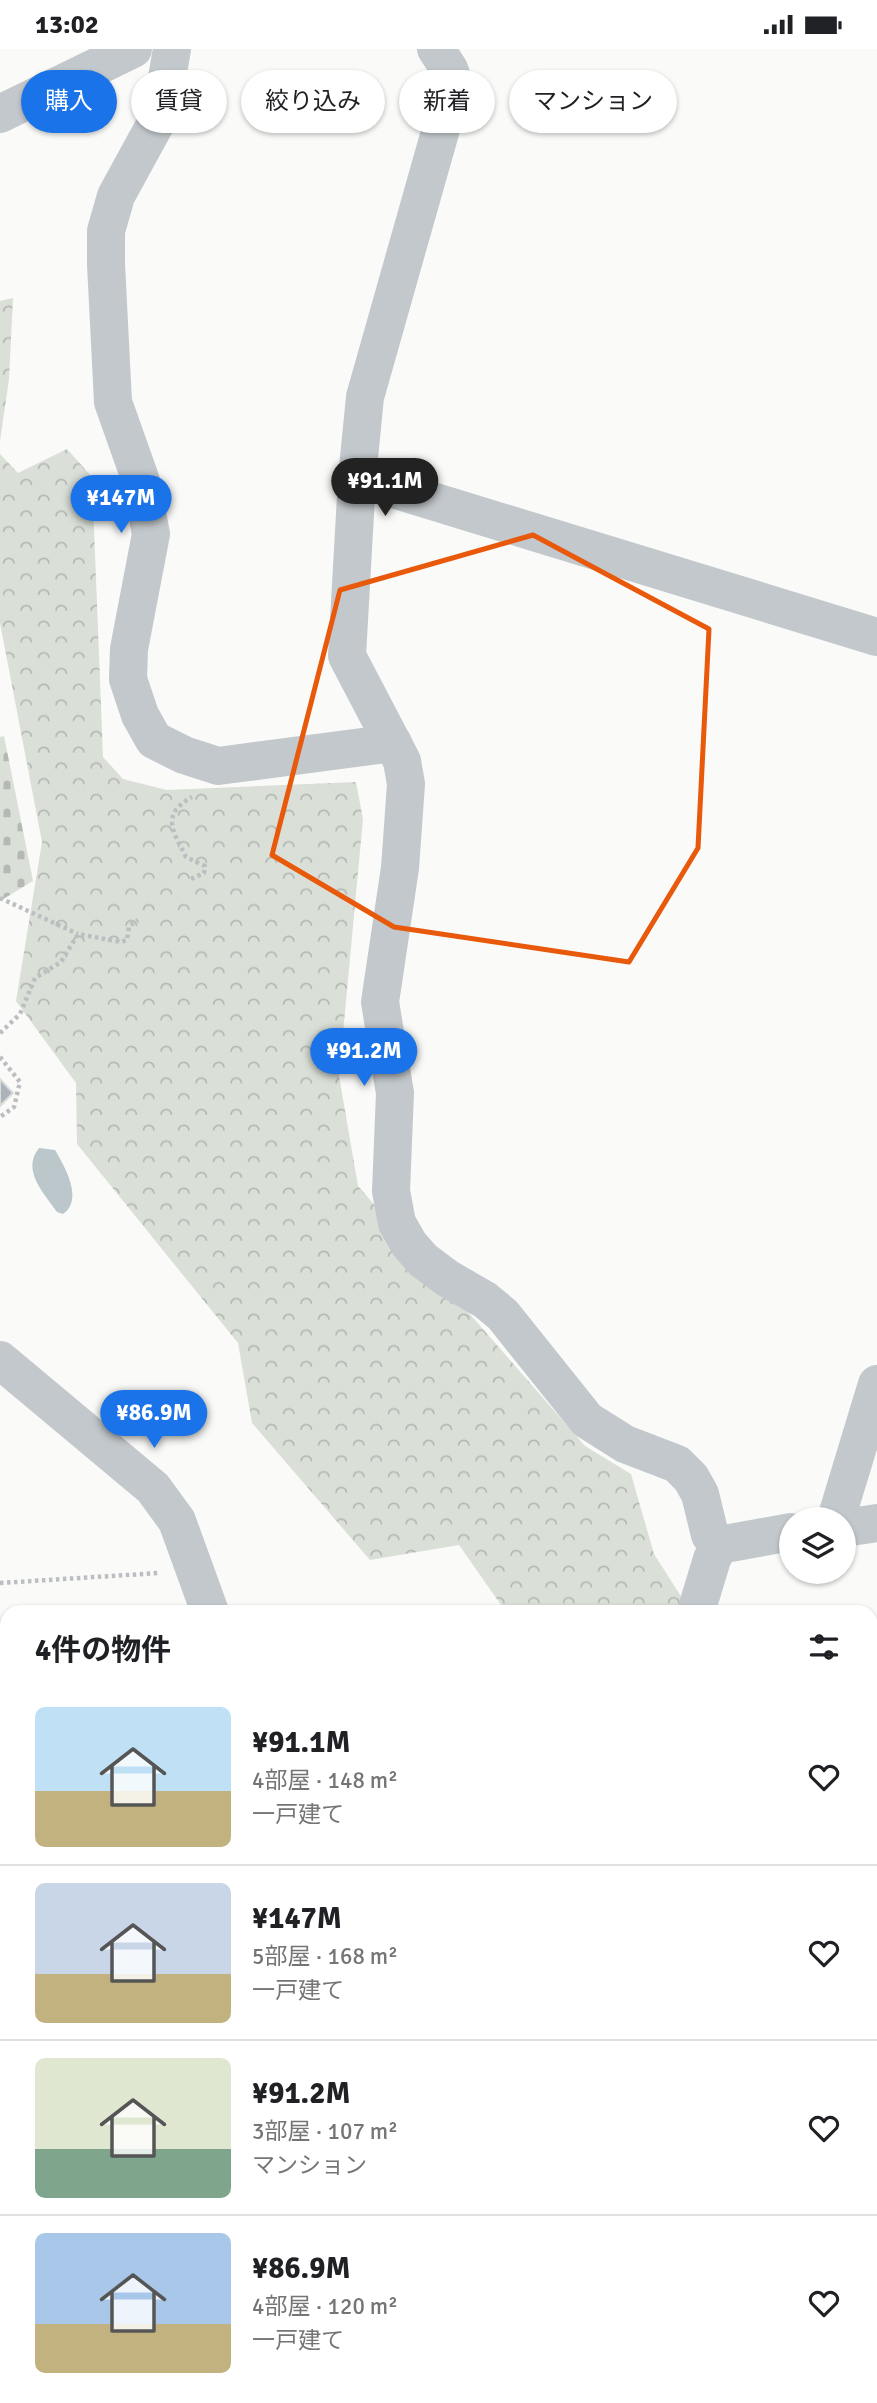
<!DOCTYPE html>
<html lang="ja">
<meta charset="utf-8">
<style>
:root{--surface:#fff;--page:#f6f6f6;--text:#202124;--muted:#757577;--line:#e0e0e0;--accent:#1a73e8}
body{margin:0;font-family:Signika,"Noto Sans JP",sans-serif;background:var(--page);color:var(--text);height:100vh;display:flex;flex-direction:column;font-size:26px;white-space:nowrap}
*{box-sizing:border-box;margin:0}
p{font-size:23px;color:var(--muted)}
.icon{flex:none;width:38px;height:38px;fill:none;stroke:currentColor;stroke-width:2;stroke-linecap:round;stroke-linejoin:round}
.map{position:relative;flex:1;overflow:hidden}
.sheet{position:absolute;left:0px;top:1556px;width:878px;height:800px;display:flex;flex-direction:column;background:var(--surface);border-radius:21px 21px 0 0;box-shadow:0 2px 5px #0004}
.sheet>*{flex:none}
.guide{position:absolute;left:21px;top:21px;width:836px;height:63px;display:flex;gap:14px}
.controls{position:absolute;left:779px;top:1458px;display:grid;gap:14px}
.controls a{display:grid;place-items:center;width:77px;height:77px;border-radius:50%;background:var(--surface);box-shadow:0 2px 5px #0004;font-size:35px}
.price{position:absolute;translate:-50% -60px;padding:0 16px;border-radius:24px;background:var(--accent);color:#fff;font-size:23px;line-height:46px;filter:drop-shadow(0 2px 4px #0008)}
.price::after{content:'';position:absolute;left:50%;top:42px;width:21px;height:16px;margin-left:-10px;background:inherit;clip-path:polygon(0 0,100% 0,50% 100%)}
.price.current{background:#222;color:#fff}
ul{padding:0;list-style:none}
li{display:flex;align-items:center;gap:21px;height:175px;padding:0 35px}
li+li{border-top:2px solid var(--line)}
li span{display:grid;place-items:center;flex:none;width:196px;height:140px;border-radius:10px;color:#555}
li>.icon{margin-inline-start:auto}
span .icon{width:84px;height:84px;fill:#fffc;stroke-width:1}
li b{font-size:30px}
h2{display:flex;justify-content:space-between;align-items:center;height:84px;padding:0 35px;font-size:30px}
.chip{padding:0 24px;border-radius:32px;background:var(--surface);box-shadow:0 2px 5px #0004;font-size:24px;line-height:63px}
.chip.current{background:var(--accent);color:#fff}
.status{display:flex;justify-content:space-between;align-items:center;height:49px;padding:0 35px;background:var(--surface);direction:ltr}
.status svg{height:19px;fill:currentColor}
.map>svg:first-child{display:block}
</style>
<div class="status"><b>13:02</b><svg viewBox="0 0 49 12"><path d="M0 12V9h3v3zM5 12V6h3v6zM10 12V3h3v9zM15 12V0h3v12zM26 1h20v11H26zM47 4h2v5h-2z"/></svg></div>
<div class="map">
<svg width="877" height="2354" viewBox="0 0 877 2354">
<defs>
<pattern id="forest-crowns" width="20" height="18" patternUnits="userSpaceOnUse" patternTransform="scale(1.75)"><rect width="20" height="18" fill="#dadfd7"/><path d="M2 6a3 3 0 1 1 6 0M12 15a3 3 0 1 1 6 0" fill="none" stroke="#b4b9b4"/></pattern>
<pattern id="cemetery-stones" width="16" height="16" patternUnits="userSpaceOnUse" patternTransform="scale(1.75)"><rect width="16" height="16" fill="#dadfd7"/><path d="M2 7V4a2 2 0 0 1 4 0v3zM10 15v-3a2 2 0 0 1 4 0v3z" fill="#b4b9b4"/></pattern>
</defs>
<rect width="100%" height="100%" fill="#fafaf8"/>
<path fill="url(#forest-crowns)" d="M13,249L9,330L0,392V252Z
M67,400L92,428L103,708L123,730L167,741L356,733L363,770L339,1027L358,1137L585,1397L631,1425L654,1505L691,1563H506L459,1496L370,1511L252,1374L238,1294L77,1095L76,1034L16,952L42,793L0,574V405L18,424Z
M877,1694V1895L872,1892V1696Z
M877,2183V2354H737L738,2348H872V2193Z"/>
<path fill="url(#cemetery-stones)" d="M4,687L33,832L0,852V688Z"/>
<path fill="#bbc7cb" d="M39,1099L55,1101C65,1118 84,1151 63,1165L57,1163C44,1144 21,1121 39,1099Z"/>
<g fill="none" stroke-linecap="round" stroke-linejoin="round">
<path stroke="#bbc7cb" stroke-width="10" d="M872,2135L877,2125
M0,2318L7,2311"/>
</g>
<path fill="#aab3b9" stroke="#dcdcda" stroke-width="2" d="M0,1030L13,1044L0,1057Z"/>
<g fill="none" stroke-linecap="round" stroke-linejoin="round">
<defs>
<path id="major" d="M0,2210L7,2218
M108,2348L112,2354"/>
</defs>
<use href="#major" stroke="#b5babe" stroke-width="40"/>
<path stroke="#bbbfc2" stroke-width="4.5" stroke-dasharray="3.5 3.5" stroke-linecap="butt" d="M191,830L204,824L205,817L186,808C173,782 160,766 192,748
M0,849L78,885
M0,984L20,965L35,929L61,913L78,885L121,893L127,891L129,877L138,871
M0,1008L20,1033L14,1058L0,1068
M0,1534L159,1524
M0,1821L7,1820"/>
<path stroke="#c3c8cc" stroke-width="38" d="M172,0L163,53L157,72L116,147L106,182V215L113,353L141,432L151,485L129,600L128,630L140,666L154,691L184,706L218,717L393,694
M436,0L449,20L454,34L365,348L357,429L877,588
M0,65L133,0
M357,429L347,607L402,712L406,735L400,819L380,953L395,1044L391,1142L397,1174L409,1195L423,1211L447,1229L485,1251L503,1266L587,1371L625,1395L677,1415L691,1429L700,1445L710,1486L719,1496
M0,1311L153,1439L177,1472L210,1563
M836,1470L877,1335
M844,1479L877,1474
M696,1563L712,1510L719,1496L791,1483
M0,2098L7,2091
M693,2348L694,2354"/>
<use href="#major" stroke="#fff" stroke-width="38"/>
</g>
<path fill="none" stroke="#e8590c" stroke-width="5" stroke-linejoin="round" d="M533,486L709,580L698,799L629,913L394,878L272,806L340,541Z"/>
</svg>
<div class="controls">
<a><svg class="icon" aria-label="layers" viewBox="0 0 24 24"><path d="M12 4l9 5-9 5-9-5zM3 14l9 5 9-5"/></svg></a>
</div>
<b class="price current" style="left:385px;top:469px">¥91.1M</b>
<b class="price" style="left:121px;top:486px">¥147M</b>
<b class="price" style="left:364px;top:1039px">¥91.2M</b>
<b class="price" style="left:154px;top:1401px">¥86.9M</b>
<div class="guide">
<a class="chip current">購入</a>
<a class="chip">賃貸</a>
<a class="chip">絞り込み</a>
<a class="chip">新着</a>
<a class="chip">マンション</a>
</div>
<section class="sheet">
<h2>4件の物件<svg class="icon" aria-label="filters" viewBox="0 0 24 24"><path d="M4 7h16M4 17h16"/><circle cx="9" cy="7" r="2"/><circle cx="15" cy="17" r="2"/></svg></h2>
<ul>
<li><span style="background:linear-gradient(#bfe0f5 60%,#c2b280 0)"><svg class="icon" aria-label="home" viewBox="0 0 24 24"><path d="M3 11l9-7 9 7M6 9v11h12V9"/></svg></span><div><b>¥91.1M</b><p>4部屋 · 148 m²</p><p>一戸建て</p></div><svg class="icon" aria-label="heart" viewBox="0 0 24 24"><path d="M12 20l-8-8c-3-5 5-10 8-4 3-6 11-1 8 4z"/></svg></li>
<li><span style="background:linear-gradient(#c9d6e8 65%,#c2b280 0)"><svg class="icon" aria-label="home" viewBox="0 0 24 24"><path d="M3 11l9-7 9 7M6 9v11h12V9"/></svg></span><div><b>¥147M</b><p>5部屋 · 168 m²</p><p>一戸建て</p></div><svg class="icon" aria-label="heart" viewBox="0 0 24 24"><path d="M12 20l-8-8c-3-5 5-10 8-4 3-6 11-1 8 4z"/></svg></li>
<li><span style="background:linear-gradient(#dfe7d0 65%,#7fa58c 0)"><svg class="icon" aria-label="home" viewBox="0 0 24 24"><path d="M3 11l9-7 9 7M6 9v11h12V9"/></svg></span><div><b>¥91.2M</b><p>3部屋 · 107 m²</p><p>マンション</p></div><svg class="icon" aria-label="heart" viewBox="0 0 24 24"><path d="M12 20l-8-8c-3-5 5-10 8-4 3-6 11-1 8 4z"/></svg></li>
<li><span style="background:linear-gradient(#a9c7e8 65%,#c2b280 0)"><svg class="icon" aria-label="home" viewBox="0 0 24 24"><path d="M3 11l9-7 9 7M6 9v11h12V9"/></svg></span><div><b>¥86.9M</b><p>4部屋 · 120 m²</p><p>一戸建て</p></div><svg class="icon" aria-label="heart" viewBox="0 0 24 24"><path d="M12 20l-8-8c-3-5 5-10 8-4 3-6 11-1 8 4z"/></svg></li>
</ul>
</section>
</div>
